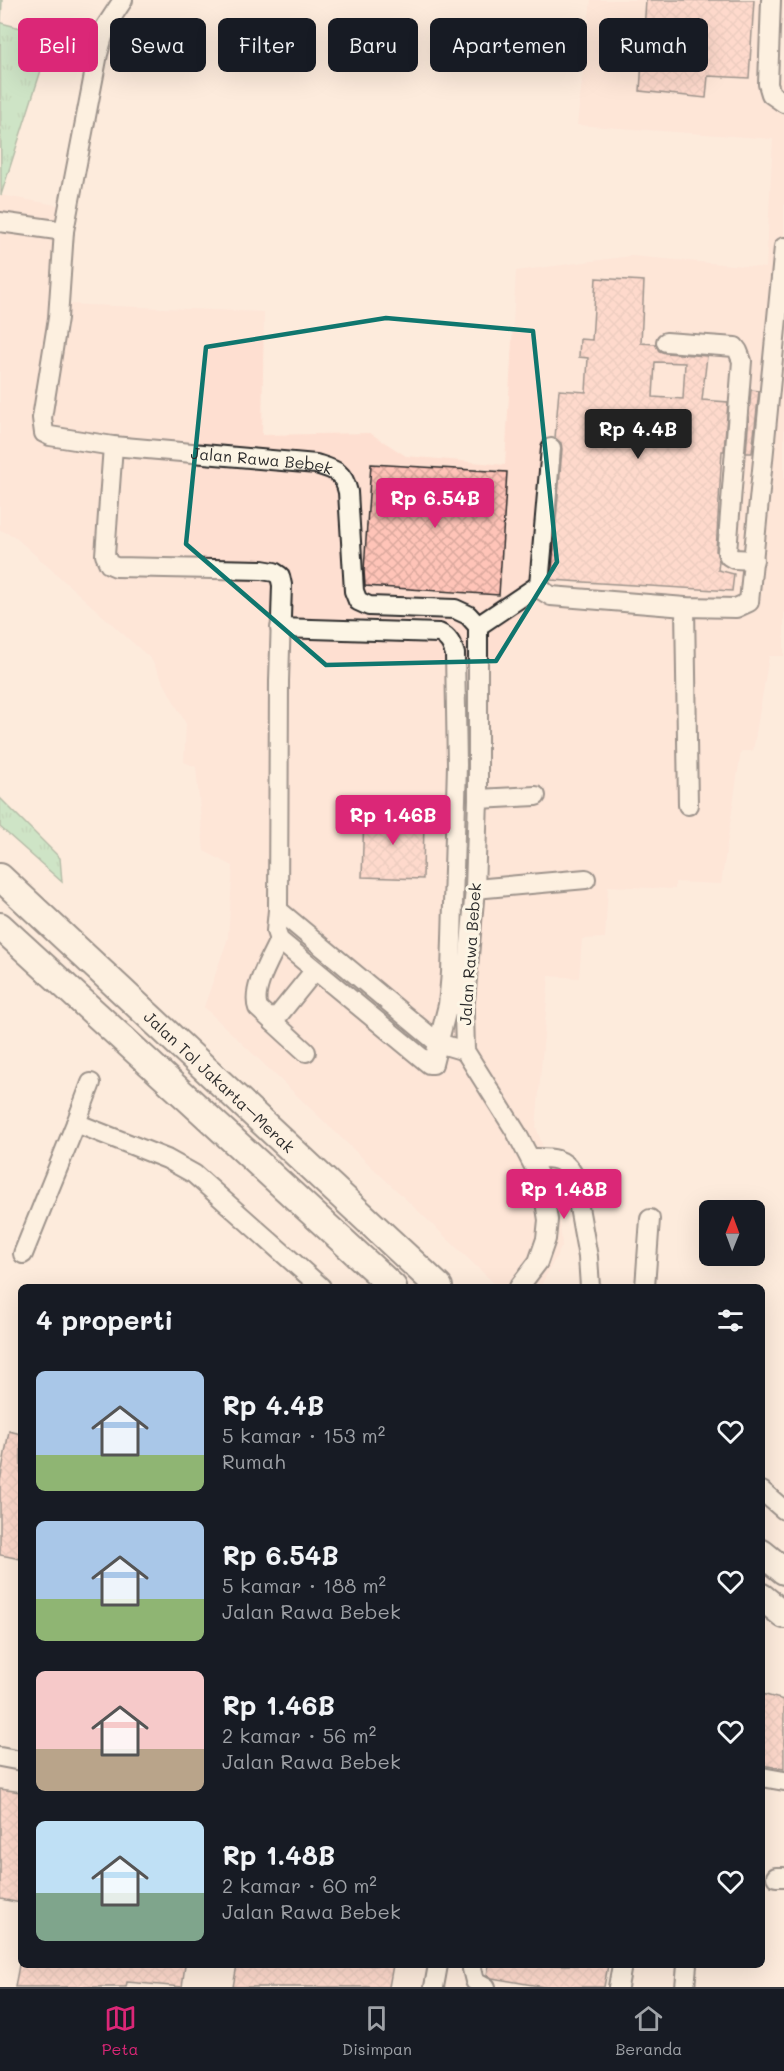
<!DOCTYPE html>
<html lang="id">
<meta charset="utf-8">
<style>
:root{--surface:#171b24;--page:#20242c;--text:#f1f3f6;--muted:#9ea1a6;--line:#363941;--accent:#db2777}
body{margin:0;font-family:Mali,sans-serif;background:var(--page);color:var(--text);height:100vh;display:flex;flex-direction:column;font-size:22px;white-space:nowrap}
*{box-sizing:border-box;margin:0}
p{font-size:20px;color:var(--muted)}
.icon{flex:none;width:33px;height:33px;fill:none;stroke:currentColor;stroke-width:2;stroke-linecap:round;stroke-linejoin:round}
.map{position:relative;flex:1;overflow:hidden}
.drawer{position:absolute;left:18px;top:1284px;width:747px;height:684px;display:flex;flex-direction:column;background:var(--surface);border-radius:9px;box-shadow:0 6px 24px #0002}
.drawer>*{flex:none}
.hud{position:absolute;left:18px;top:18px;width:748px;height:54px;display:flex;gap:12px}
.needle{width:39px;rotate:1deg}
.controls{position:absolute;left:699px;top:1200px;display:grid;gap:12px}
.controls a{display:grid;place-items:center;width:66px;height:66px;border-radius:9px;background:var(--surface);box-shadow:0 6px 24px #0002;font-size:30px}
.price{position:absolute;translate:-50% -51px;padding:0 14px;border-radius:6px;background:var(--accent);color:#fff;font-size:20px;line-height:39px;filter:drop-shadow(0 2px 3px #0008)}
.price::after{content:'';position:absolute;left:50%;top:36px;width:18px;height:14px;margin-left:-9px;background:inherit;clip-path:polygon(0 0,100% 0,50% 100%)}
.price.on{background:#222;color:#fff}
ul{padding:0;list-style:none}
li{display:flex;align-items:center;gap:18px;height:150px;padding:0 18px}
li span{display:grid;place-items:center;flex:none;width:168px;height:120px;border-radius:9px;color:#555}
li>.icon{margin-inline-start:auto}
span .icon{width:72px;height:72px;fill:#fffc;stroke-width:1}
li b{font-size:26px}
h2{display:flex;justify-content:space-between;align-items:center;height:72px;padding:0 18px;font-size:26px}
.pill{padding:0 21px;border-radius:9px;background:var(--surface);box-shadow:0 6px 24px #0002;font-size:21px;line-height:54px}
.pill.on{background:var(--accent);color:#fff}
.tabs{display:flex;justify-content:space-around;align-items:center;height:84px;border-top:2px solid var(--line);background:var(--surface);font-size:16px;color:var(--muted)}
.tabs a{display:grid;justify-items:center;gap:3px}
.tabs .on{color:var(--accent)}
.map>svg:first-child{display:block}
</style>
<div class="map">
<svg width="784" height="1987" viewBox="0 0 784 1987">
<defs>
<pattern id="grass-tufts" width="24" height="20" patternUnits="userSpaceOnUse" patternTransform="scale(1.5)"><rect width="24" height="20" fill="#95dcaa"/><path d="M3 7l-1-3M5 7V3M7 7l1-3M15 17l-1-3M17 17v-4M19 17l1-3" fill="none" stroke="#81bd92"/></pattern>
<pattern id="building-cross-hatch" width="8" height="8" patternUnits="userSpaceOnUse" patternTransform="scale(1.5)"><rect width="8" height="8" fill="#ffc4b8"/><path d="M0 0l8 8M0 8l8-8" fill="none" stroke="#dba99e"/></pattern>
</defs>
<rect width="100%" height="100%" fill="#fdebdc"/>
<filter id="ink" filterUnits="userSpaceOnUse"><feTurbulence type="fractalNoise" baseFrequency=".0167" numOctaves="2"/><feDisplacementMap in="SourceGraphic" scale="12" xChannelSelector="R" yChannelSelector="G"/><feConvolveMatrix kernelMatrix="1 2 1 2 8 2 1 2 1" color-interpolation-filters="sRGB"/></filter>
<g filter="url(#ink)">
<path fill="#fedfd1" d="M591,0H784L777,78L784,79V656H769L753,751H741L721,884L675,882V889L608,886L605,938L582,939L579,978L549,976L536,1127L557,1188L562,1246L540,1287H498L204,1007L228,938L233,866L204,851L196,767L184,762L186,724L151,659L14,536L0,530V195L73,208L64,304L264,312L262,435L370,433L406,456L505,465L516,271L631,256L766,268L773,139L577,125Z"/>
<path fill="url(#grass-tufts)" stroke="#60846a" stroke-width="1.5" d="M0,0H2L1,23L52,36L1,195Z
M0,798L60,858L62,882L0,827Z"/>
<path fill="url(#building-cross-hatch)" stroke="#2b2b2b" stroke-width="1.5" fill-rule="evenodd" d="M646,0H754L749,78L708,76L706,98L640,91Z
M596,278L644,281L641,343L655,344L659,351L665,353L707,356L702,400L728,402L724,451H722L716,551L719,561L718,570L734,574L732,591L551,580L562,449L561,443L555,438L559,390L586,392L588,358L579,357L580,339L592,340ZM655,362L685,363L683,399L653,397Z
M751,390L759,391L752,453H746Z
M371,464L507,472L499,595L365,586L364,570Z
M364,813L424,815L423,879L362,877Z
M9,1431L21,1434V1559L0,1555V1481Z
M762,1694L784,1700V1769L762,1765Z
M0,1789L21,1792V1903L0,1899Z
M19,1965H185L182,1987L127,1982L126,1987H15Z
M237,1965H393L389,1987H233Z
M489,1965H608L604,1987H544L492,1978L487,1975Z"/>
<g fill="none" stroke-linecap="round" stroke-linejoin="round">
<defs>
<g id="minor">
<path id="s1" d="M123,0L106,26L98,54L64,231L58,318L42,418L44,433L50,436L113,446L316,464C335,470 343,471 348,492L354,591L358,601L369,606L455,609L468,615L478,626V799L475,889L464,1012L465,1051L516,1132L540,1178L543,1189L548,1220L546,1239L538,1262L519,1287"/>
<path d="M771,0L768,84L771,94L784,103"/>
<path d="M0,222L64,231"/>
<path d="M666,342L735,347L738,351L742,361L727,552L729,556L734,559L754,560"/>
<path d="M113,446L105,555L109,564L116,567L262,570L274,572L280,576L282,585L279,681L278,910L438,1043L465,1051"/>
<path d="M539,585L551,448"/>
<path d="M685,607L688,805"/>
<path d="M478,626L539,585L543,591L551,596L685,607L736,608L749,602L784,247"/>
<path d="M478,799L536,796"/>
<path d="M475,889L586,879"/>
<path d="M278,910L276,931L279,940L429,1064H433L448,1005L451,973L457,765L455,654C452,645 449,637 439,633L280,628"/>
<path d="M279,940C271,958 251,989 258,1008L306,1052"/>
<path d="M273,1022L315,970"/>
<path d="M76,1123L167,1159L194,1174L321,1287"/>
<path d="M530,1158C548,1158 564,1156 573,1174L588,1257L590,1287"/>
<path d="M23,1254L76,1123L91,1083"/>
<path d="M645,1287L650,1219"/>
<path d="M762,1491L784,1510"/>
<path d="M0,1757L21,1761"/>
<path d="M762,1777L784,1781"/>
<path d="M776,1877H784"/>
<path d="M472,1965V1969L475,1981L486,1987"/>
<path d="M434,1987L438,1965"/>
<path d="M618,1987L622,1965"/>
<path d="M685,1987L687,1965"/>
</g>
<g id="highway">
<path id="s2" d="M0,877L439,1287"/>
<path d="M0,926L393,1287"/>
<path d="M762,1553L784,1571"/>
<path d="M762,1597L784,1615"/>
</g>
</defs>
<use href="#minor" stroke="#2b2b2b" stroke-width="22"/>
<use href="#highway" stroke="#2b2b2b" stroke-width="30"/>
<use href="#minor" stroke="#fcf5e5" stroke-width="18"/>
<use href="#highway" stroke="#fcf5e5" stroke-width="26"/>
</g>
</g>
<path d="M0 0H784V1987H0ZM386,318L533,331L557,562L496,661L326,665L186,544L206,347Z" fill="#fdebdc" fill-opacity=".55" fill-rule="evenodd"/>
<path fill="none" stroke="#0f766e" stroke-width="4.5" stroke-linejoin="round" d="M386,318L533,331L557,562L496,661L326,665L186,544L206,347Z"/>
<g text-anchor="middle" stroke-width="6" stroke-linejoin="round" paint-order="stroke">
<g font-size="16" fill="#2b2b2b" stroke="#fcf5e5">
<text dy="6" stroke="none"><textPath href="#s1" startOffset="664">Jalan Rawa Bebek</textPath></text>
<text transform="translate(470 954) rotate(-86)" y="6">Jalan Rawa Bebek</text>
<text dy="6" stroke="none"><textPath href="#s2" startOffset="300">Jalan Tol Jakarta–Merak</textPath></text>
</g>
</g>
</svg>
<div class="controls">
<a><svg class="needle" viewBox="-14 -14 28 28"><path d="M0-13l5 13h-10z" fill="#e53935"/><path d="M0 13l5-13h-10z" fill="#9ea1a6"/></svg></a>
</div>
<b class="price on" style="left:638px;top:460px">Rp 4.4B</b>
<b class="price" style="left:435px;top:529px">Rp 6.54B</b>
<b class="price" style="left:393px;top:846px">Rp 1.46B</b>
<b class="price" style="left:564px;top:1220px">Rp 1.48B</b>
<div class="hud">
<a class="pill on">Beli</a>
<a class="pill">Sewa</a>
<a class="pill">Filter</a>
<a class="pill">Baru</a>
<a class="pill">Apartemen</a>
<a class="pill">Rumah</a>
</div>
<section class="drawer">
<h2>4 properti<svg class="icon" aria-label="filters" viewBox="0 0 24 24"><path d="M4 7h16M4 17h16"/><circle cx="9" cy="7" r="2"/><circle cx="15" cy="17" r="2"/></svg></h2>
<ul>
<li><span style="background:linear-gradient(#a9c7e8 70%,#8fb573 0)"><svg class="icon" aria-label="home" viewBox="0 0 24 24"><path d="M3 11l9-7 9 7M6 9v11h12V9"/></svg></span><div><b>Rp 4.4B</b><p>5 kamar · 153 m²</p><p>Rumah</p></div><svg class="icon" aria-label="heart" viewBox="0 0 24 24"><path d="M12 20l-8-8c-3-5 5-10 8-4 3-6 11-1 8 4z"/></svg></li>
<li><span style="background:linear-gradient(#a9c7e8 65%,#8fb573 0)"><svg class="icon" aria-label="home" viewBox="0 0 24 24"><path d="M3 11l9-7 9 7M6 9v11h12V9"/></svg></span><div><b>Rp 6.54B</b><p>5 kamar · 188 m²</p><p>Jalan Rawa Bebek</p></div><svg class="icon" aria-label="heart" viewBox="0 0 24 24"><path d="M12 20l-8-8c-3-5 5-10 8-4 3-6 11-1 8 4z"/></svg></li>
<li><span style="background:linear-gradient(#f6c9c9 65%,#b9a48a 0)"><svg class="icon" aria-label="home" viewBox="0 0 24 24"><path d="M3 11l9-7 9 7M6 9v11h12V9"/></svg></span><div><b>Rp 1.46B</b><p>2 kamar · 56 m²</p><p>Jalan Rawa Bebek</p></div><svg class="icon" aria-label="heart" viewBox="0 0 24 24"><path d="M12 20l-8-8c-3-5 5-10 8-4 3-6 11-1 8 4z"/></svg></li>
<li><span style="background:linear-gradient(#bfe0f5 60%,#7fa58c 0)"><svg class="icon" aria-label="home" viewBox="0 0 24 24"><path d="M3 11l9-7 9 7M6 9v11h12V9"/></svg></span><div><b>Rp 1.48B</b><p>2 kamar · 60 m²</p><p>Jalan Rawa Bebek</p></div><svg class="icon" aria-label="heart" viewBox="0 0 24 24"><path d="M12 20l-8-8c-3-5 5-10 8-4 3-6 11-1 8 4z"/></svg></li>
</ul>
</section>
</div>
<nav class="tabs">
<a class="on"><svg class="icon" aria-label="map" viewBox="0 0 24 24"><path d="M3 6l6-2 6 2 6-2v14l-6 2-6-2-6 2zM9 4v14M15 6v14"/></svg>Peta</a>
<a><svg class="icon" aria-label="saved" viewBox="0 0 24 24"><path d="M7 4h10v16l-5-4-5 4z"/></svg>Disimpan</a>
<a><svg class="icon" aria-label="home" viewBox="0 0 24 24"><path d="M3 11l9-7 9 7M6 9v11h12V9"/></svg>Beranda</a>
</nav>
